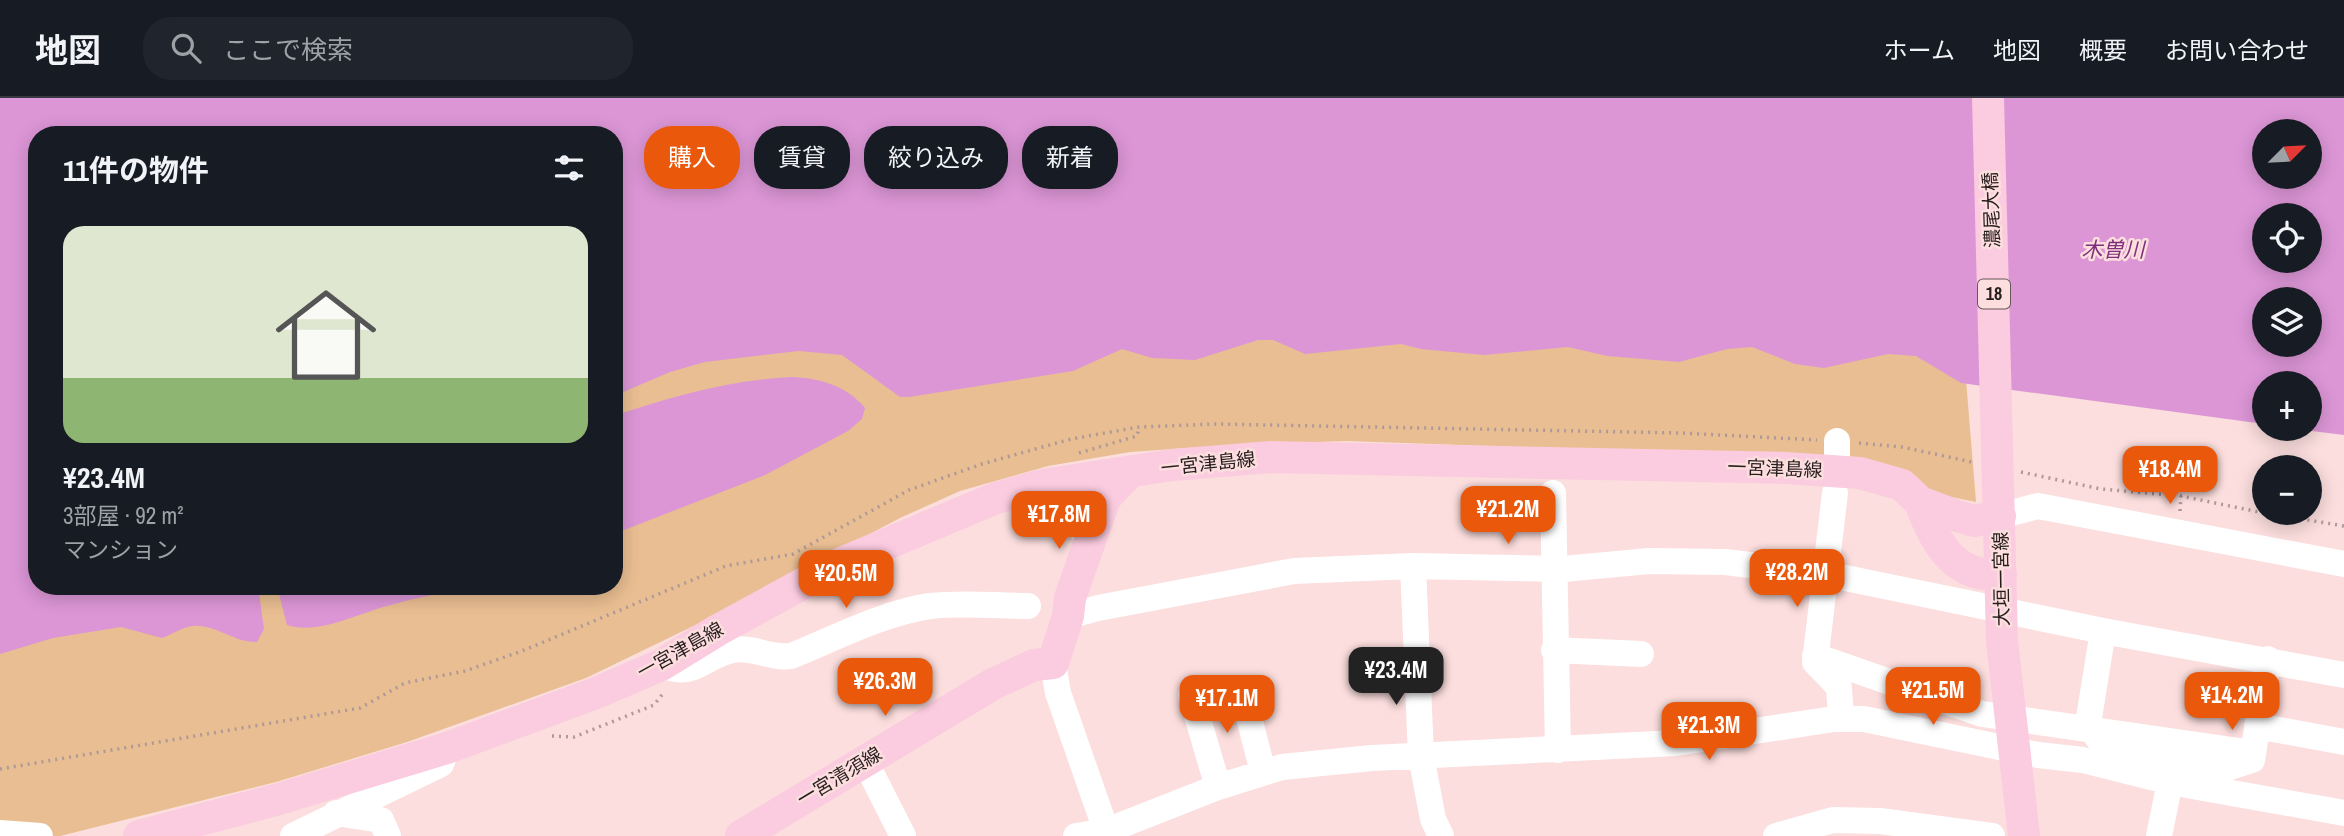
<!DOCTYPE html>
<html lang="ja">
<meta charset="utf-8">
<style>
:root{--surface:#171b24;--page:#20242c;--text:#f1f3f6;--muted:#9ea1a6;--line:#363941;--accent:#ea580c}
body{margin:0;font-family:"Archivo Narrow","Noto Sans JP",sans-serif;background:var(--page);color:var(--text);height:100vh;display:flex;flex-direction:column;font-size:26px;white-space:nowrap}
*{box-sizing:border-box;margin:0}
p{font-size:23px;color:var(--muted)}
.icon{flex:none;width:38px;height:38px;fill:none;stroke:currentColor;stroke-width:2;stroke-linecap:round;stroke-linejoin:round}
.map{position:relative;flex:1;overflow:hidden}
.side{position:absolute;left:28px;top:28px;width:595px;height:469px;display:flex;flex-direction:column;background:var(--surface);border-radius:28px;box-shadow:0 4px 18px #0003}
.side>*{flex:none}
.guide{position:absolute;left:644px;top:28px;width:665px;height:63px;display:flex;gap:14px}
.needle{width:46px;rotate:66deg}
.controls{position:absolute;left:2252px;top:21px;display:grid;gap:14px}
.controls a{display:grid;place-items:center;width:70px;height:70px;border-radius:50%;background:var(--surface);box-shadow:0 4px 18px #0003;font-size:35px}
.price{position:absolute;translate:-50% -60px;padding:0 16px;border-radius:14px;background:var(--accent);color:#fff;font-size:23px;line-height:46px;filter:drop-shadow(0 2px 4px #0008)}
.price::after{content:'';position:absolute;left:50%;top:42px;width:21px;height:16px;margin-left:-10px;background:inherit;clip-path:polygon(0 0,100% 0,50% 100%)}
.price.selected{background:#222;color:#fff}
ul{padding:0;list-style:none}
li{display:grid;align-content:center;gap:14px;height:371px;padding:0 35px}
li+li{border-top:2px solid var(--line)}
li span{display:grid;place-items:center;height:217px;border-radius:21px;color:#555}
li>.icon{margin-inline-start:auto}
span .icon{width:126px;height:126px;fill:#fffc;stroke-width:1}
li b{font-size:30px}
h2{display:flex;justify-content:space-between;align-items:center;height:84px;padding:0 35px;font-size:30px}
.pill{padding:0 24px;border-radius:28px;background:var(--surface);box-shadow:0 4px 18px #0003;font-size:24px;line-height:63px}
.pill.selected{background:var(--accent);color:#fff}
header{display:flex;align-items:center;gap:42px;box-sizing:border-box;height:98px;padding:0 35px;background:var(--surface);border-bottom:2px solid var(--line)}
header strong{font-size:33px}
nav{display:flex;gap:38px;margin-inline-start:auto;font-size:24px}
.search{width:490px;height:63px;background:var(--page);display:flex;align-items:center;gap:18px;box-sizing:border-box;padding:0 24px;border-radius:28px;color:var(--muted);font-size:26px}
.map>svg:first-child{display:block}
</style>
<header>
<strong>地図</strong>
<div class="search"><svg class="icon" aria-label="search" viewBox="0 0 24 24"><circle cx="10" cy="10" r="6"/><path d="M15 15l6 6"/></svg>ここで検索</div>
<nav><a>ホーム</a><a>地図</a><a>概要</a><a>お問い合わせ</a></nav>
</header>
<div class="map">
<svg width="2344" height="738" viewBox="0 0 2344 738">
<rect width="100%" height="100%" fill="#fbdedd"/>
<path fill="#e9be92" d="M1716,238L1915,255L1966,282L1976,404L1745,357L1347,343L1242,346L1130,354L1048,368L960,393L900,420L714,518L586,580L407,644L276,684L60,738H0V529L255,488H614V275L680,249L1188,239Z"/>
<path fill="#dc96d6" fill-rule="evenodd" d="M0,0H2344V337L2296,331H2310V285H2264V326L1961,285L1916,258L1888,256L1824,270L1795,266L1752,249L1727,251L1679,264L1607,258L1568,249L1484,257L1421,251L1401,246L1305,256L1273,242H1258L1195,262L1152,260L1122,251L1073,273L909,299H900L842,257L799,253L705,264L670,274L614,298V37H37V488H258L264,531L257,544C234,545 215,526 193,528C182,529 173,536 162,540L121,529L53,540L0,556ZM2264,33H2310V79H2264ZM2264,117H2310V163H2264ZM2264,201H2310V247H2264Z
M792,279C820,280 847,288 865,310L862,321L848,333L765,377L614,436V318C672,298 731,282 792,279Z
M277,488H471C443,495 414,500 387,508C356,516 319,537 287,527Z"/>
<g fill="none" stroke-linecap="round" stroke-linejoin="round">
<path stroke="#af9998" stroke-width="3.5" stroke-dasharray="2 5" stroke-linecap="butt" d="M1859,345L1902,349L1972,364
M1079,355L1137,338L1139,329
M2021,374L2101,391L2181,398L2264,415
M2180,413L2181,398
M2266,415L2344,428
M552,638L574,639L654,607L665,593
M0,671L360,610L405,585L465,573L522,553L726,468L793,456L909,392L982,366L1071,341L1139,329L1216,326L1681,335L1817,342"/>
<path stroke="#fff" stroke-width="26" d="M1837,356V343
M1075,392L1081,431L1091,439
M1553,395L1558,652
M1835,395L1815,564L1839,589L1841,621
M2000,418L2038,408L2344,466
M1413,468L1421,658L1433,721L1441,738
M1068,518L1098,510L1294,473L1413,468L1563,471L1649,463L1725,464L1826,476L2103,533L2344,577
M2103,533L2088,626L2100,643L2159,659L2170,684L2159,738
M1554,552L1641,556
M1815,558L1982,616L2253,655
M1053,565L1058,595L1108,738
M661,567C696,581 701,559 732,552C752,548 771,561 791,558C833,541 886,514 930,508C963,504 995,508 1028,508
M1191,597L1218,689
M1248,616L1263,674
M2257,628L2344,644
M865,663L903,738
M2162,666L2218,673L2252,662L2268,561
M336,715L381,722L388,738
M0,735L40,738
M293,738L441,666L447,650
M1076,738L1106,733L1218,689L1282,669L1372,660L1676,645L1834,621H1864L2038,657L2083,662L2170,684L2344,715
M1776,738L1833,722L1880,723L1992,738"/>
<path stroke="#fbcbdf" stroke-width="32" d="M1988,0L2002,543L2024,738
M1920,404C1933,441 1954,482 2001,476
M139,738L279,701L447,650L596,595L661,567L718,532L839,466L996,400L1042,387L1172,367L1271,359L1787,370L1860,375L1902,387L1920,404L1954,417L1974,423L2000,418
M741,738L993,586L1034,567L1053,565L1068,518L1070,500L1105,400L1128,376"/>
</g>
<g text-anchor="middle" stroke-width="5" stroke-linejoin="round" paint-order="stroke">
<rect fill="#fbdedd" stroke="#675757" stroke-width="2" x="1978" y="181.5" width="32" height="29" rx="5"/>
<g font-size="18" font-weight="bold" fill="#271d1d">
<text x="1994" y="202">18</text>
</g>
<g font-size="19" fill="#271d1d" stroke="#fbdedd">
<text transform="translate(1991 112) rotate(-92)" y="7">濃尾大橋</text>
<text transform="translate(1208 365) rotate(-6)" y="7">一宮津島線</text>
<text transform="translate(1775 370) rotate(2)" y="7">一宮津島線</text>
<text transform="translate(2001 481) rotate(-91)" y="7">大垣一宮線</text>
<text transform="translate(680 552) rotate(-29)" y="7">一宮津島線</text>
<text transform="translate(839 678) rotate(-31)" y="7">一宮清須線</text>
</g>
<g font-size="21" font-style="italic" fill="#81307d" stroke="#fbdedd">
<text x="2113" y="159">木曽川</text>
</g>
</g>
</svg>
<div class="controls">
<a><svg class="needle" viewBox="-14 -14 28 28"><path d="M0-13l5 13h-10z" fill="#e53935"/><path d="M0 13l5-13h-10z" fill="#9ea1a6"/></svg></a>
<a><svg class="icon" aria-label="locate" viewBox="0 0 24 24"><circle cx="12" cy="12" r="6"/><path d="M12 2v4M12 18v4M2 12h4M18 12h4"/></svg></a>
<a><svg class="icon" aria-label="layers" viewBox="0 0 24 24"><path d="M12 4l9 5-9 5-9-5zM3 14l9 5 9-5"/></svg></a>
<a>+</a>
<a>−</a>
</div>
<b class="price" style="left:2170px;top:408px">¥18.4M</b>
<b class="price" style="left:1508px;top:448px">¥21.2M</b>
<b class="price" style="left:1059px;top:453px">¥17.8M</b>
<b class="price" style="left:1797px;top:511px">¥28.2M</b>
<b class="price" style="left:846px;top:512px">¥20.5M</b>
<b class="price selected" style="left:1396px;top:609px">¥23.4M</b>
<b class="price" style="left:885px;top:620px">¥26.3M</b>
<b class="price" style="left:1933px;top:629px">¥21.5M</b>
<b class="price" style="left:2232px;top:634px">¥14.2M</b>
<b class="price" style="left:1227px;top:637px">¥17.1M</b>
<b class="price" style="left:1709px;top:664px">¥21.3M</b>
<div class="guide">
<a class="pill selected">購入</a>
<a class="pill">賃貸</a>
<a class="pill">絞り込み</a>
<a class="pill">新着</a>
</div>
<section class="side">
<h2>11件の物件<svg class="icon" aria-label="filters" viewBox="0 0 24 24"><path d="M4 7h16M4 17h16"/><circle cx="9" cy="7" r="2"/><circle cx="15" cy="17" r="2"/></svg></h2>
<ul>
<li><span style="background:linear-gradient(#dfe7d0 70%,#8fb573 0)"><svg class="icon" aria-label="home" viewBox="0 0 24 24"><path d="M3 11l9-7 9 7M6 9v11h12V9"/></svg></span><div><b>¥23.4M</b><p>3部屋 · 92 m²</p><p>マンション</p></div></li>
</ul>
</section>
</div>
